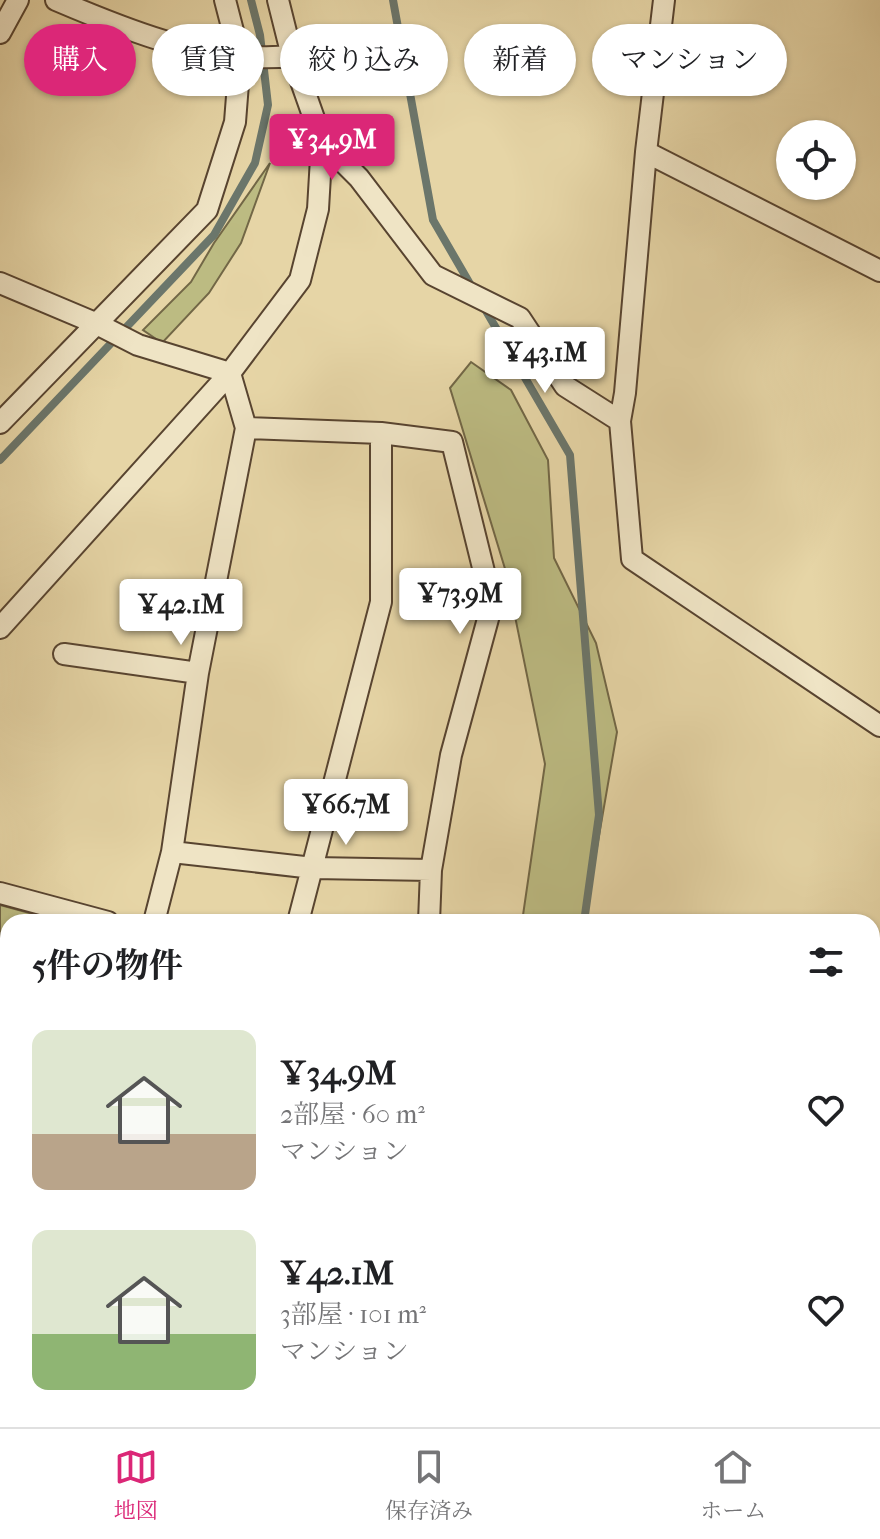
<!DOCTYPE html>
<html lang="ja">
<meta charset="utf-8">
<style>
:root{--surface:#fff;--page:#f2f2f2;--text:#202124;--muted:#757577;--line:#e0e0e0;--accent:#db2777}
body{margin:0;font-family:"IM FELL French Canon","Noto Serif JP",serif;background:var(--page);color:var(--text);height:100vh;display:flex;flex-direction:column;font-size:30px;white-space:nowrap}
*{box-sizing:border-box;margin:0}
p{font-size:26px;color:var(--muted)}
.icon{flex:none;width:44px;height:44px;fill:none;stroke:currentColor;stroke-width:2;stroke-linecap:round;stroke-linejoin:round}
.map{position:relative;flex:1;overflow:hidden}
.drawer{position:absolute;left:0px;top:914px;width:880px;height:514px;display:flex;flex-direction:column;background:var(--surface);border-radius:24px 24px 0 0;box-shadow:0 2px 6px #0004}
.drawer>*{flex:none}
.banner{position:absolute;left:24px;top:24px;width:832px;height:72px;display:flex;gap:16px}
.buttons{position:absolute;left:776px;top:120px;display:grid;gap:16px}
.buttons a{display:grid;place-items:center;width:80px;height:80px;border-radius:50%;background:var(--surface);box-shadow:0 2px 6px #0004;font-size:40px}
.price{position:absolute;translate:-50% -68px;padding:0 18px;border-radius:8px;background:#fff;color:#222;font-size:26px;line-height:52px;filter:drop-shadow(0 2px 4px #0008)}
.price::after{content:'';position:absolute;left:50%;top:48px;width:24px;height:18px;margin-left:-12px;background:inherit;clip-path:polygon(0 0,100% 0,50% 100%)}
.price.on{background:var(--accent);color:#fff}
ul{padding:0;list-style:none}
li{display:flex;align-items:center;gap:24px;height:200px;padding:0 32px}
li span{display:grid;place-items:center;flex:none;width:224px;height:160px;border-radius:16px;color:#555}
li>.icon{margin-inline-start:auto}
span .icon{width:96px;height:96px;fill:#fffc;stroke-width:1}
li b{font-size:34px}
h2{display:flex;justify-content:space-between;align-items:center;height:96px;padding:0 32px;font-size:34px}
.chip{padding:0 28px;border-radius:36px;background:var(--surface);box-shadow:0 2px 6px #0004;font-size:28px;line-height:72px}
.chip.on{background:var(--accent);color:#fff}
.tabs{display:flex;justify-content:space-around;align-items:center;height:112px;border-top:2px solid var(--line);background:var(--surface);font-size:22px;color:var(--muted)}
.tabs a{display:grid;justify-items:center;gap:4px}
.tabs .on{color:var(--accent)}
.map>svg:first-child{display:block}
</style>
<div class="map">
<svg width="880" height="1427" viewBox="0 0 880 1427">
<rect width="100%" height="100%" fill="#e6d5a6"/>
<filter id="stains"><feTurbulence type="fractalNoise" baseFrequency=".0025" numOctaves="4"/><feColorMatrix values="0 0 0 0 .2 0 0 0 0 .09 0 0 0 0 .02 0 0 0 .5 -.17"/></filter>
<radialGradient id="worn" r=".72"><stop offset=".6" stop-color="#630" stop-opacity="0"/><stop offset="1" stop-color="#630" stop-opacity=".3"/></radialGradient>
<path fill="#bcbb82" stroke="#726746" stroke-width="2" d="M270,163L241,243L209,293L162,343L143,330L191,282L214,243Z
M471,362L511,390L548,460L554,558L596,643L617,732L584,922H522L545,764L506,572L450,388Z
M0,905L55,920L54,922H8V1077L0,1075Z"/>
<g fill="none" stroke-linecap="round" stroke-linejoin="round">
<path stroke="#6b766b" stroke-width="8" d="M393,0L433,220L473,289
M482,304L570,455L599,815L584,922
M0,460L214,235L255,163L268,105L260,35L251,0
M517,1427L518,1420"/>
<defs>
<path id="street" d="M56,0C131,32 209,64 292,56
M278,0L292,56L322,141L359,178L433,275L520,318L565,386L620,421
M664,0L646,152L625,393L620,421L632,559L880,726
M0,33L18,0
M646,152L880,271
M0,283L95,323L138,345L230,373L246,428L198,673L172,852L154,922
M0,423L207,210L235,122L240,58L225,0
M246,428L381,433V602L298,922
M381,433L452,442L492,604L451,755L431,870
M0,628L230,373L300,280L318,209L322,141
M64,654L198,673
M172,852L313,868L431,870L429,922
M0,893L108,922
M0,1087L8,1089
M0,1256L8,1258
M0,1402L8,1405
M68,1420L96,1427
M419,1420V1427
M52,1427L53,1420
M229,1427L230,1420"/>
</defs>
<use href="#street" stroke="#584430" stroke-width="24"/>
<use href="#street" stroke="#efe4c5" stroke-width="20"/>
</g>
<rect width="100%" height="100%" filter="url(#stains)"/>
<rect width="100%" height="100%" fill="url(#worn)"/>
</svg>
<div class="buttons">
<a><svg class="icon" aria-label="locate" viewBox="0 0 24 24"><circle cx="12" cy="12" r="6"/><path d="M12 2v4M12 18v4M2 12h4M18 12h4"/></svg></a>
</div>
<b class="price on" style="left:332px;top:182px">¥34.9M</b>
<b class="price" style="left:545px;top:395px">¥43.1M</b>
<b class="price" style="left:460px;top:636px">¥73.9M</b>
<b class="price" style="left:181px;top:647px">¥42.1M</b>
<b class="price" style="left:346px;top:847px">¥66.7M</b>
<div class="banner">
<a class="chip on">購入</a>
<a class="chip">賃貸</a>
<a class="chip">絞り込み</a>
<a class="chip">新着</a>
<a class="chip">マンション</a>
</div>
<section class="drawer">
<h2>5件の物件<svg class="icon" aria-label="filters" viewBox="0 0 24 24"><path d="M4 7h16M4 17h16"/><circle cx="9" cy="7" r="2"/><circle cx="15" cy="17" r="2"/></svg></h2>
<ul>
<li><span style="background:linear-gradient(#dfe7d0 65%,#b9a48a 0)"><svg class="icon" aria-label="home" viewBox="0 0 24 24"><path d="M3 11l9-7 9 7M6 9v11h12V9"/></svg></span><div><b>¥34.9M</b><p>2部屋 · 60 m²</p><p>マンション</p></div><svg class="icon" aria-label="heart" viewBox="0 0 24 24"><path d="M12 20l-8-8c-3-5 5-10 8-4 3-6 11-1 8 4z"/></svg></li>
<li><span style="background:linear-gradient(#dfe7d0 65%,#8fb573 0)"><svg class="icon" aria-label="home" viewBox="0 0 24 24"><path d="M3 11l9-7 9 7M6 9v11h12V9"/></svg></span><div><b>¥42.1M</b><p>3部屋 · 101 m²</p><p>マンション</p></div><svg class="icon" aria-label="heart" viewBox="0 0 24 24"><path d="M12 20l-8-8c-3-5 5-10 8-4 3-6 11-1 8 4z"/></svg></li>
</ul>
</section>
</div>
<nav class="tabs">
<a class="on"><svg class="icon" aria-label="map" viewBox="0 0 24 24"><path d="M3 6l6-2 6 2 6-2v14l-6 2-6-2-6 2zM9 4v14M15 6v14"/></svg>地図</a>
<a><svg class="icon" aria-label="saved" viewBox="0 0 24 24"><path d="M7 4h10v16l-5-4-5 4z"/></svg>保存済み</a>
<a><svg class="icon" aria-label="home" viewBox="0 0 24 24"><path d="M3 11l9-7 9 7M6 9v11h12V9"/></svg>ホーム</a>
</nav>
